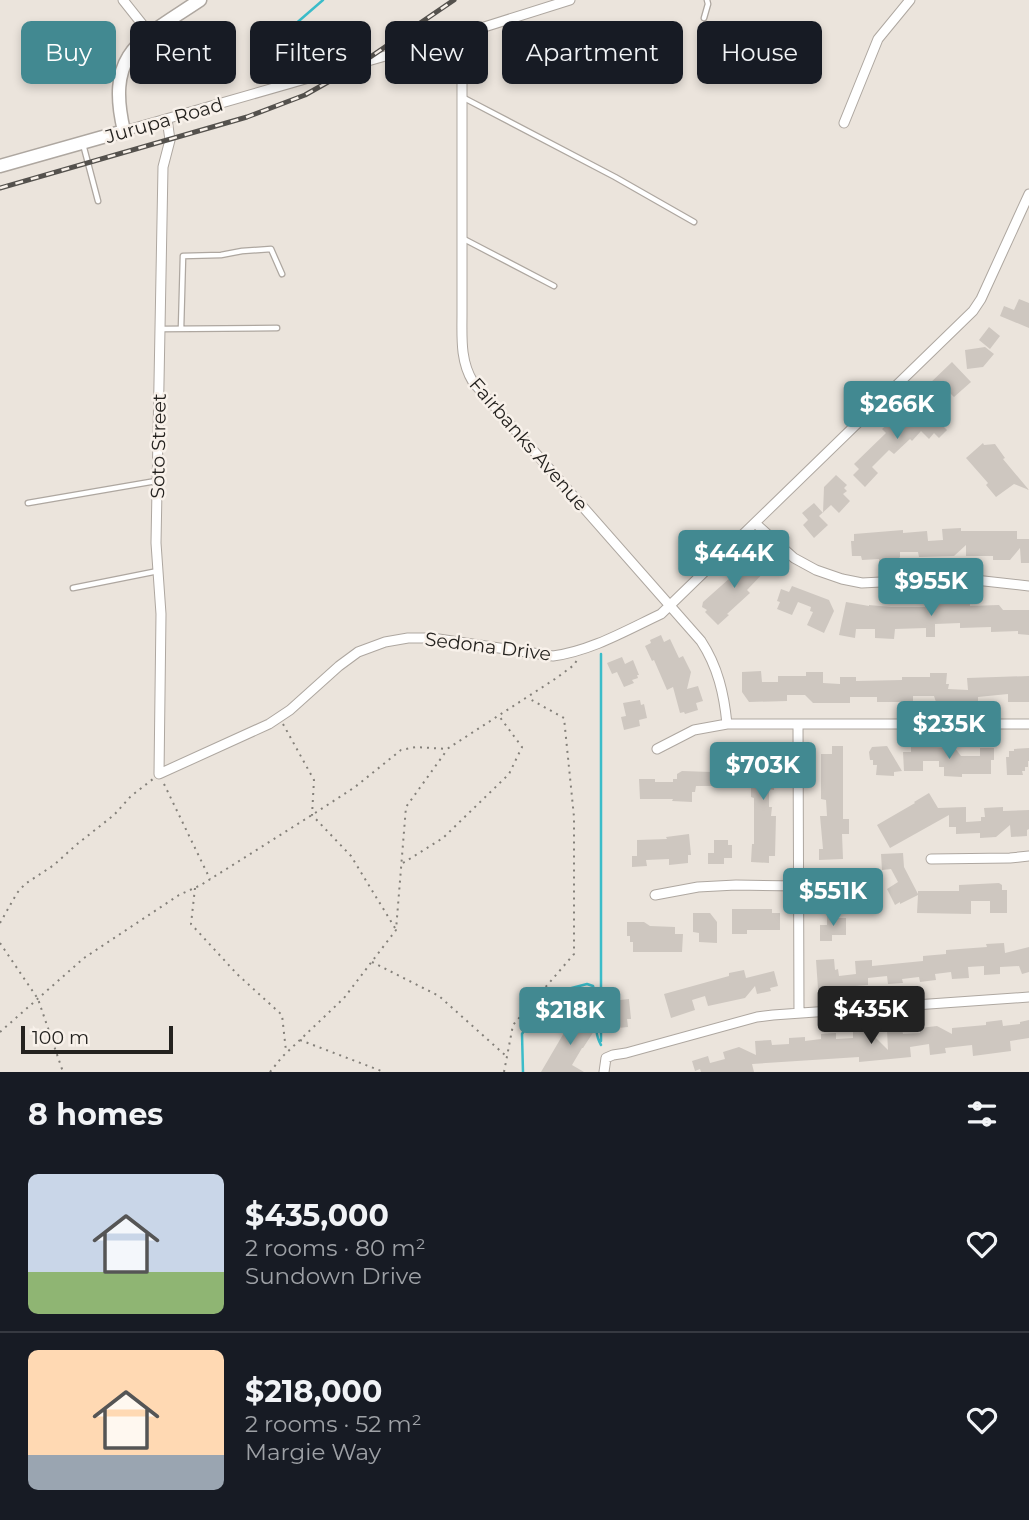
<!DOCTYPE html>
<meta charset="utf-8">
<style>
:root{--surface:#171b24;--page:#20242c;--text:#f1f3f6;--muted:#9ea1a6;--line:#363941;--accent:#428991}
body{margin:0;font-family:Montserrat,sans-serif;background:var(--page);color:var(--text);height:100vh;display:flex;flex-direction:column;font-size:26px;white-space:nowrap}
*{box-sizing:border-box;margin:0}
p{font-size:23px;color:var(--muted)}
.icon{flex:none;width:38px;height:38px;fill:none;stroke:currentColor;stroke-width:2;stroke-linecap:round;stroke-linejoin:round}
.map{position:relative;height:1072px;overflow:hidden}
.side{display:flex;flex-direction:column;background:var(--surface);flex:1}
.side>*{flex:none}
.guide{position:absolute;left:21px;top:21px;width:987px;height:63px;display:flex;gap:14px}
.scale{position:absolute;left:21px;bottom:18px;width:152px;box-sizing:border-box;padding-left:7px;border:4px solid #24221f;border-top:0;font-size:19px;line-height:24px;white-space:nowrap;color:#24221f;-webkit-text-stroke:5px #f8f1ea;paint-order:stroke}
.price{position:absolute;translate:-50% -60px;padding:0 16px;border-radius:7px;background:var(--accent);color:#fff;font-size:23px;line-height:46px;filter:drop-shadow(0 2px 4px #0008)}
.price::after{content:'';position:absolute;left:50%;top:42px;width:21px;height:16px;margin-left:-10px;background:inherit;clip-path:polygon(0 0,100% 0,50% 100%)}
.price.on{background:#222;color:#fff}
ul{padding:0;list-style:none}
li{display:flex;align-items:center;gap:21px;height:175px;padding:0 28px}
li+li{border-top:2px solid var(--line)}
li span{display:grid;place-items:center;flex:none;width:196px;height:140px;border-radius:10px;color:#555}
li>.icon{margin-inline-start:auto}
span .icon{width:84px;height:84px;fill:#fffc;stroke-width:1}
li b{font-size:30px}
h2{display:flex;justify-content:space-between;align-items:center;height:84px;padding:0 28px;font-size:30px}
.pill{padding:0 24px;border-radius:10px;background:var(--surface);box-shadow:0 4px 10px #0003;font-size:24px;line-height:63px}
.pill.on{background:var(--accent);color:#fff}
.map>svg:first-child{display:block}
</style>
<div class="map">
<svg width="1029" height="1072" viewBox="0 0 1029 1072">
<rect width="100%" height="100%" fill="#ebe4dc"/>
<g fill="none" stroke-linecap="round" stroke-linejoin="round">
<path stroke="#3bbcc9" stroke-width="2.5" d="M285,33L323,0
M601,654V1041
M523,1072L522,1034L545,995L587,984L593,986C600,1005 591,1028 601,1045"/>
</g>
<path fill="#cec7c0" d="M1019,299L1029,303V328L1000,316L1004,306L1014,310Z
M989,327L1000,336L990,349L979,340Z
M985,347L994,354L983,367L967,369L965,350Z
M952,362L971,382L954,397L945,388L937,396L927,386Z
M913,406L924,417L929,412L947,430L939,438L934,433L929,439L921,431L912,441L910,439L894,454L889,450L872,467L878,473L865,487L853,475L859,469L854,464L886,433L882,429L889,423L893,426Z
M983,443L984,445L995,444L1005,458L1003,459L1029,490L1014,484L996,497L986,485L988,483L966,458Z
M836,475L847,485L844,488L847,491L843,494L850,501L839,513L831,505L819,516L828,525L814,538L803,525L808,520L802,513L814,503L823,513L824,487Z
M961,528V531H1017V539H1029V563H1021L1020,548L1010,560H993V556H966V545L954,556L919,557L918,552H900V557L897,561L879,562V559L862,560L861,556H852L851,541H854V534L903,530V533L927,531L928,541L943,540L942,529Z
M759,555L770,566L747,590L750,593L727,614L729,615L718,625L705,612L707,610L702,607L703,602L740,569L750,558L753,561Z
M792,586L829,600L834,611L824,633L807,625L813,612L810,611L811,607L798,602L792,615L777,609L780,602L777,601L781,589L789,592Z
M846,602L869,606V605L891,607H925V602H970V606L999,605L1003,610H1029V635L1018,634V631L991,632V627L960,628V623L935,624V637H926V628L895,629L894,639L875,638V629H856L855,638L839,635Z
M661,635L664,642L670,639L679,658L683,656L691,672L687,689L698,686L703,701L696,703L698,710L685,714L684,712L680,713L673,687L667,690L654,660L652,661L645,646L651,643L650,640Z
M622,657L625,664L633,660L639,675H637L638,678L632,680L634,683L624,687L617,672L612,674L607,663Z
M761,671L762,682H778V676H806V672H823V683L840,684V677H856V681L902,680V677H930V673H947L946,684H949L948,689L968,690L967,678L1029,676V702H1008V694L978,697V702L954,703L936,702L934,696H913V702H877V697H850V703H813L805,695H787V701L749,702L742,692V672Z
M640,700L641,705L644,704L647,718L639,720L640,726L624,730L621,717L626,716L623,703Z
M758,743H770V753L775,754L774,790L769,789V807H772L771,816H776L775,856H769V863L751,862L752,844H754V798L751,797V783H747V774H751V745H758Z
M832,746H843V819H849V834H842L843,859L819,860V849H823L820,816H827L826,800L821,799V754H832Z
M887,746L902,771L894,772V776L876,775L877,765H873V760H870L869,752L872,747Z
M911,746L955,748L961,756H980V748H994V760H991V774H962V777L944,776V767H939V761H923V771H904L903,752H911Z
M1029,748V761H1028V767H1025V771H1022L1023,775H1007L1006,757H1009V751H1014V749Z
M719,759H734V770H729V786H696L695,792H692V802L672,801L673,799H640L639,779H655V782H673V779H677V774L682,771L711,772V766H719Z
M929,793L938,808L966,807V822L981,821V817H985L984,808L1003,807V811L1029,810V829L1027,830V836L1011,837L1010,825L996,837L980,838V833L956,834V827H949V815L890,848L877,825L915,803L914,802Z
M689,834L691,855H688V863L669,865V859L646,860L647,866L632,867V856H637V840L667,839L666,837Z
M714,840H728V845H732V858H724V864H708V853H714Z
M903,853L904,867L918,894V891H959V885L999,883L1002,885V890H1007V913H990V901H971V914L917,913L918,895L900,904V902L895,905L887,889L898,882L891,869L882,870L881,854Z
M850,875V892H847V894H842V897H838V899L821,900V881H831V876Z
M732,909H772V913H780V930H747V934H732Z
M693,913H710L717,922V943L699,942V933L693,932Z
M827,915H836V918H846V935H832V941H820V925H827Z
M627,922H644L650,926L675,927V934H683L682,952H633V942H630V936H627Z
M1004,943L1005,953L1029,947V972L1022,974L1019,966L1000,967V974L984,975V966L968,967L969,978L952,979L951,972L935,974L936,980L920,982L919,977L902,979L903,983L888,984L887,976L868,978V985L818,989L816,960L834,959L835,970L838,969L839,976L856,974L855,961L872,960V966L923,961V956L946,954V950L987,947L986,944Z
M744,970L746,978L774,971L778,986L770,988L771,991L757,994L755,986L745,998L708,1006L705,996L692,1000L695,1010L671,1018L664,994L729,976V973Z
M629,999L631,1019H627L628,1027L609,1029L607,1017H610L609,1011H613L612,1001Z
M575,1014L596,1028L583,1048H582L572,1065L584,1072H541Z
M1002,1020L1003,1026L1020,1024V1022L1029,1020V1038L1010,1041L1011,1051L973,1056L972,1045L945,1048L946,1053L930,1055L929,1044L910,1047L911,1057L859,1062V1057L752,1064L754,1072H701L700,1069L695,1071L692,1061L708,1056L710,1063L725,1059L723,1052L739,1047L756,1055L755,1041L771,1040L772,1045L789,1044V1038L805,1037V1041L821,1039V1034L836,1033V1039L853,1038V1032L869,1031L888,1050L887,1030L902,1029L903,1034L920,1033V1028L937,1026L952,1034V1028L986,1025V1022Z"/>
<g fill="none" stroke-linecap="round" stroke-linejoin="round">
<defs>
<path id="service" d="M704,18L708,4L707,0
M464,98L615,177L694,222
M83,144L98,201
M462,238L554,286
M161,329L277,328
M181,329L183,256L221,255L242,251L271,249L282,274
M28,503L156,481
M73,588L158,571"/>
<path id="minor" d="M123,0L150,34
M462,34V313C462,337 460,361 473,382L701,641C718,667 724,694 727,724
M167,119L170,140L163,167L156,543L161,614L159,774L269,724L290,710L339,666L358,652L385,642L408,638H432L553,656C591,651 627,630 661,614L973,311L981,299L1029,194
M844,123L878,39L910,0
M124,131L462,34L570,0
M755,523L794,558L816,570L842,579L862,583L957,578L1029,586
M798,724L799,1013
M657,749L694,730L727,724H1029
M931,859L1010,858L1029,856
M655,895L698,887L736,885L799,886
M604,1072L606,1058L613,1055L626,1053L757,1017L773,1015L1029,997"/>
<path id="tertiary" d="M0,166L124,131C105,51 142,39 200,0"/>
</defs>
<use href="#service" stroke="#aea7a0" stroke-width="7"/>
<use href="#minor" stroke="#aea7a0" stroke-width="11"/>
<use href="#tertiary" stroke="#aea7a0" stroke-width="15"/>
<path stroke="#84807a" stroke-width="2" stroke-dasharray="2 5" stroke-linecap="butt" d="M283,724L314,780L312,815L351,856L395,928
M164,784L210,879
M403,863L443,838L509,774L522,747L499,716
M195,888L191,924L237,974L282,1015L286,1051
M0,923L17,893L25,884L54,865L76,845L114,815L131,796L153,779
M0,943L38,999L63,1072
M372,962L439,996L506,1056
M0,1032L84,958L179,895L201,885L312,815L355,787L401,750L416,747L447,749L555,679L574,665L577,660
M300,1040L384,1072
M270,1072L282,1057L344,998L396,930L406,807L447,750
M504,1072L513,1025L574,954V817L564,718L528,698"/>
<use href="#service" stroke="#fff" stroke-width="4.5"/>
<use href="#minor" stroke="#fff" stroke-width="9"/>
<use href="#tertiary" stroke="#fff" stroke-width="12"/>
<defs>
<path id="rail" d="M0,188L247,117L305,95L360,64L454,0"/>
</defs>
<use href="#rail" stroke="#54514d" stroke-width="5"/>
<use href="#rail" stroke="#f8f1ea" stroke-width="2.5" stroke-dasharray="8" stroke-linecap="butt"/>
</g>
<g text-anchor="middle" stroke-width="5" stroke-linejoin="round" paint-order="stroke">
<g font-size="19" fill="#24221f" stroke="#f8f1ea">
<text transform="translate(164 120) rotate(-16)" y="7">Jurupa Road</text>
<text transform="translate(529 444) rotate(49)" y="7">Fairbanks Avenue</text>
<text transform="translate(158 446) rotate(-89)" y="7">Soto Street</text>
<text transform="translate(488 646) rotate(7)" y="7">Sedona Drive</text>
</g>
</g>
</svg>
<div class="scale">100 m</div>
<b class="price" style="left:897px;top:441px">$266K</b>
<b class="price" style="left:734px;top:590px">$444K</b>
<b class="price" style="left:931px;top:618px">$955K</b>
<b class="price" style="left:949px;top:761px">$235K</b>
<b class="price" style="left:763px;top:802px">$703K</b>
<b class="price" style="left:833px;top:928px">$551K</b>
<b class="price on" style="left:871px;top:1046px">$435K</b>
<b class="price" style="left:570px;top:1047px">$218K</b>
<div class="guide">
<a class="pill on">Buy</a>
<a class="pill">Rent</a>
<a class="pill">Filters</a>
<a class="pill">New</a>
<a class="pill">Apartment</a>
<a class="pill">House</a>
</div>
</div>
<section class="side">
<h2>8 homes<svg class="icon" aria-label="filters" viewBox="0 0 24 24"><path d="M4 7h16M4 17h16"/><circle cx="9" cy="7" r="2"/><circle cx="15" cy="17" r="2"/></svg></h2>
<ul>
<li><span style="background:linear-gradient(#c9d6e8 70%,#8fb573 0)"><svg class="icon" aria-label="home" viewBox="0 0 24 24"><path d="M3 11l9-7 9 7M6 9v11h12V9"/></svg></span><div><b>$435,000</b><p>2 rooms · 80 m²</p><p>Sundown Drive</p></div><svg class="icon" aria-label="heart" viewBox="0 0 24 24"><path d="M12 20l-8-8c-3-5 5-10 8-4 3-6 11-1 8 4z"/></svg></li>
<li><span style="background:linear-gradient(#ffd9b3 75%,#9aa5b1 0)"><svg class="icon" aria-label="home" viewBox="0 0 24 24"><path d="M3 11l9-7 9 7M6 9v11h12V9"/></svg></span><div><b>$218,000</b><p>2 rooms · 52 m²</p><p>Margie Way</p></div><svg class="icon" aria-label="heart" viewBox="0 0 24 24"><path d="M12 20l-8-8c-3-5 5-10 8-4 3-6 11-1 8 4z"/></svg></li>
</ul>
</section>
